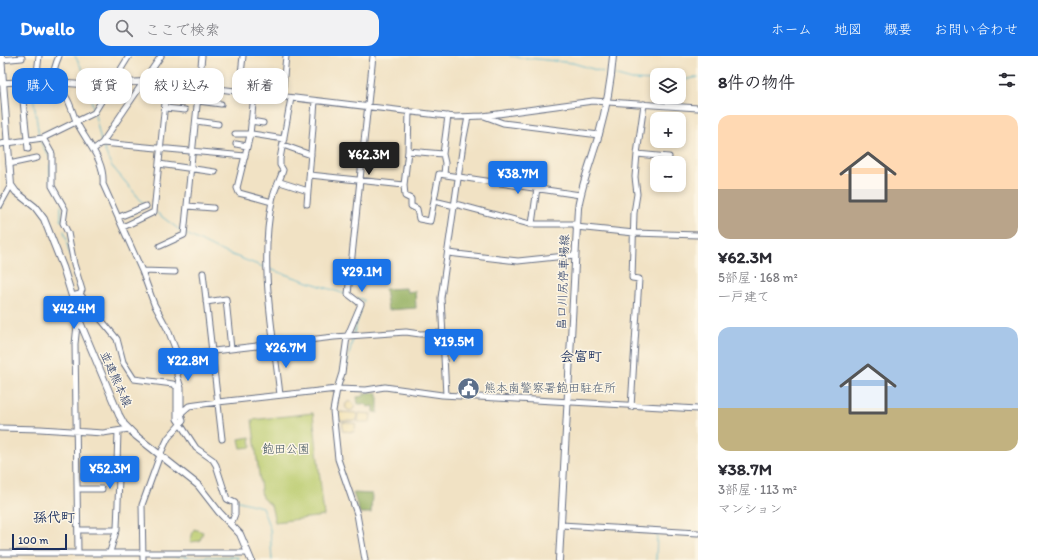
<!DOCTYPE html>
<html lang="ja">
<meta charset="utf-8">
<style>
:root{--surface:#fff;--page:#f2f2f3;--text:#2b2b33;--muted:#7c7c81;--accent:#1a73e8}
body{margin:0;font-family:Itim,"Klee One",sans-serif;background:var(--page);color:var(--text);height:100vh;display:flex;flex-direction:column;font-size:15px;white-space:nowrap}
*{box-sizing:border-box;margin:0}
p{font-size:13px;color:var(--muted)}
.icon{flex:none;width:22px;height:22px;fill:none;stroke:currentColor;stroke-width:2;stroke-linecap:round;stroke-linejoin:round}
.map{position:relative;flex:1;overflow:hidden}
.panel{display:flex;flex-direction:column;background:var(--surface);width:340px}
.panel>*{flex:none}
.top-card{position:absolute;left:12px;top:12px;width:380px;height:36px;display:flex;gap:8px}
.buttons{position:absolute;left:650px;top:12px;display:grid;gap:8px}
.buttons a{display:grid;place-items:center;width:36px;height:36px;border-radius:8px;background:var(--surface);box-shadow:0 2px 6px #0003;font-size:20px}
.scale{position:absolute;left:12px;bottom:10px;width:55px;box-sizing:border-box;padding-left:4px;border:2px solid #1b2f5e;border-top:0;font-size:11px;line-height:14px;white-space:nowrap;color:#1b2f5e;-webkit-text-stroke:3px #fcf5e5;paint-order:stroke}
.price{position:absolute;translate:-50% -34px;padding:0 9px;border-radius:4px;background:var(--accent);color:#fff;font-size:13px;line-height:26px;filter:drop-shadow(0 1px 2px #0008)}
.price::after{content:'';position:absolute;left:50%;top:24px;width:12px;height:9px;margin-left:-6px;background:inherit;clip-path:polygon(0 0,100% 0,50% 100%)}
.price.selected{background:#222;color:#fff}
ul{padding:0;list-style:none}
li{display:grid;align-content:center;gap:8px;height:212px;padding:0 20px}
li span{display:grid;place-items:center;height:124px;border-radius:12px;color:#555}
li>.icon{margin-inline-start:auto}
span .icon{width:72px;height:72px;fill:#fffc;stroke-width:1}
li b{font-size:17px}
h2{display:flex;justify-content:space-between;align-items:center;height:48px;padding:0 20px;font-size:17px}
.pill{padding:0 14px;border-radius:12px;background:var(--surface);box-shadow:0 2px 6px #0003;font-size:14px;line-height:36px}
.pill.selected{background:var(--accent);color:#fff}
header{display:flex;align-items:center;gap:24px;box-sizing:border-box;height:56px;padding:0 20px;background:var(--accent);color:#fff}
header strong{font-size:19px}
nav{display:flex;gap:22px;margin-inline-start:auto;font-size:14px}
.search{width:280px;height:36px;background:var(--page);display:flex;align-items:center;gap:10px;box-sizing:border-box;padding:0 14px;border-radius:12px;color:var(--muted);font-size:15px}
main{display:flex;flex:1;min-height:0}
.map>svg:first-child{display:block}
</style>
<header>
<strong>Dwello</strong>
<div class="search"><svg class="icon" aria-label="search" viewBox="0 0 24 24"><circle cx="10" cy="10" r="6"/><path d="M15 15l6 6"/></svg>ここで検索</div>
<nav><a>ホーム</a><a>地図</a><a>概要</a><a>お問い合わせ</a></nav>
</header>
<main>
<div class="map">
<svg width="698" height="504" viewBox="0 0 698 504">
<rect width="100%" height="100%" fill="#fcf5e5"/>
<filter id="ink" filterUnits="userSpaceOnUse"><feTurbulence type="fractalNoise" baseFrequency=".025" numOctaves="2"/><feDisplacementMap in="SourceGraphic" scale="8" xChannelSelector="R" yChannelSelector="G"/><feConvolveMatrix kernelMatrix="1 2 1 2 8 2 1 2 1" color-interpolation-filters="sRGB"/></filter>
<filter id="wash" filterUnits="userSpaceOnUse"><feTurbulence type="fractalNoise" baseFrequency=".012" numOctaves="4" result="noise"/><feDisplacementMap in="SourceGraphic" scale="16" xChannelSelector="R" yChannelSelector="G"/><feGaussianBlur stdDeviation="0.9" result="paint"/><feColorMatrix in="noise" values="0 0 0 0 0 0 0 0 0 0 0 0 0 0 0 0 0 1.4 0 .05"/><feComposite in="paint" operator="in"/></filter>
<g filter="url(#wash)">
<rect width="100%" height="100%" fill="#f1e2c4"/>
<path fill="#bbcc6f" stroke="#6b7e66" d="M313,357L324,460L275,466L271,449L262,442L252,364Z
M250,381L251,391L241,392L239,383Z
M194,473L203,476L200,485L190,486Z"/>
<path fill="#94b062" stroke="#587060" d="M406,232L407,236L415,235L416,252L388,254L385,233Z
M364,337H378V357L374,356V350L368,351L366,348H358L357,341L364,340Z
M353,437L372,438L371,457H360Z"/>
<path fill="#eeda9e" stroke="#84847e" d="M345.5 350a4.5 4.5 0 1 1 9 0a4.5 4.5 0 1 1-9 0Z
M337,356L357,357V365H338Z
M359,357L371,358L370,366H358Z
M343,366L356,368L354,376L342,375Z"/>
<g fill="none" stroke-linecap="round" stroke-linejoin="round">
<path stroke="#48aec7" stroke-width="1" d="M75,0L86,20L87,26
M510,0L573,7L603,16
M614,19L632,24L657,25
M679,25L698,21
M34,26L33,39L39,80
M88,31L94,54
M95,59L101,85
M40,85L50,102
M103,90L111,109L144,148
M50,109V124
M61,150V165
M157,157L181,175
M64,175L67,184
M186,178L214,192L266,212
M67,187L70,201
M269,213L345,238
M77,228L79,234
M358,242L364,244L363,246
M354,277L361,253
M120,283L127,308
M345,316L353,282
M336,353V364
M235,444L262,451L270,473L272,504
M146,500L238,501V504
M656,504L657,478"/>
</g>
</g>
<g filter="url(#ink)">
<g fill="none" stroke-linecap="round" stroke-linejoin="round">
<defs>
<path id="minor" d="M59,0C55,9 50,24 57,33C60,36 64,38 66,41C71,48 73,59 77,67C87,87 105,104 103,128L142,215L154,248L168,274L182,310L177,319L181,332V357L183,365L168,382L160,399L142,449L143,504
M0,4L22,2
M21,25L28,93
M36,25L39,0
M0,27L36,25L88,29L151,25L455,61L483,60L593,45L698,52
M239,36L243,0
M254,38L250,79L237,132L239,137L272,146
M282,41L286,0
M198,45L221,48
M165,52L185,54
M484,60L503,67L599,79
M196,65L218,68
M251,65L263,67
M235,78H252L284,83
M43,82L52,98V130L65,153L63,167L68,177L74,208L82,234L80,238
M102,87L245,100
M0,88L43,82L94,57L129,0
M236,88L247,90
M283,89L311,99
M94,93L102,87L161,0
M408,95L409,55
M443,98L448,60
M637,98L669,101
M9,108L37,102
M159,108L215,116
M310,119L404,129L405,140L411,143V150L417,153L419,163L430,165L439,118L580,139
M280,126L308,135
M404,129L408,95L443,98L445,107L444,119
M434,145L455,150
M307,148L315,45
M455,148L530,168H576
M0,149L11,129
M187,150L213,152
M119,161L146,150
M532,168L537,132
M123,171L154,156L167,27
M576,171L634,177L698,179
M160,190L184,179L202,0
M448,197L518,205L575,199
M142,215L175,216
M203,217L222,383
M72,240L80,238L117,283L123,306L134,323L173,328L177,331V363L196,392L213,404L216,409L227,443L235,447V458L231,468
M206,246L226,243L231,293
M179,299L334,281L406,276L420,278L442,277
M280,339C273,275 259,209 272,145C274,133 280,125 283,114L280,109V103L291,42
M446,339L441,242L464,81L468,61
M631,351L639,223L632,222L634,157L637,138L635,121L637,98L644,48
M181,357L189,350L218,346L337,333L366,334L385,331L442,339L698,353
M0,372L40,373L103,377L129,373
M77,433H102
M561,469L698,477
M78,474H117
M78,496L75,288L77,269L80,266
M110,496L117,472L119,422L117,407L118,375
M0,497H248
M365,504L357,458L338,403L333,355L337,333L342,317L347,281L361,248L348,238L373,0"/>
<path id="major" d="M1,0L11,129L16,136L35,151L44,163L63,211L80,266L119,359L124,368L136,380L198,429L219,456L240,478L251,504
M559,504L578,152C582,127 592,103 599,78C606,53 611,26 613,0"/>
</defs>
<use href="#minor" stroke="#666e82" stroke-width="7"/>
<use href="#major" stroke="#666e82" stroke-width="8"/>
<use href="#minor" stroke="#fff" stroke-width="5"/>
<use href="#major" stroke="#fff" stroke-width="6"/>
</g>
</g>
<defs>
<symbol id="civic-disc" viewBox="-11 -11 22 22"><circle r="9.5" fill="#5c6f8a" stroke="#fcf5e5"/><path d="M-.6-6.5H3V-4.5H.6V-3L4-1V1h2V6H-6V1h2V-1L-.6-3ZM-1.2 2.5V6h2.4V2.5Z" fill="#fff"/></symbol>
</defs>
<g fill-rule="evenodd">
<use href="#civic-disc" x="456" y="320" width="25" height="25"/>
</g>
<g text-anchor="middle" stroke-width="3" stroke-linejoin="round" paint-order="stroke">
<g font-size="12" fill="#1b2f5e" stroke="#fcf5e5">
<text transform="translate(563 226) rotate(-88)" y="4">畠口川尻停車場線</text>
<text transform="translate(116 323) rotate(66)" y="4">並建熊本線</text>
</g>
<g font-size="12" fill="#4e5e75" stroke="#fcf5e5" text-anchor="start">
<text x="484" y="336">熊本南警察署飽田駐在所</text>
</g>
<g font-size="12" fill="#435662" stroke="#fcf5e5">
<text x="286" y="397">飽田公園</text>
</g>
<g font-size="14" font-weight="bold" fill="#1b2f5e" stroke="#fcf5e5">
<text x="581" y="305">会富町</text>
<text x="54" y="466">孫代町</text>
</g>
</g>
</svg>
<div class="buttons">
<a><svg class="icon" aria-label="layers" viewBox="0 0 24 24"><path d="M12 4l9 5-9 5-9-5zM3 14l9 5 9-5"/></svg></a>
<a>+</a>
<a>−</a>
</div>
<div class="scale">100 m</div>
<b class="price selected" style="left:369px;top:120px">¥62.3M</b>
<b class="price" style="left:518px;top:139px">¥38.7M</b>
<b class="price" style="left:362px;top:237px">¥29.1M</b>
<b class="price" style="left:74px;top:274px">¥42.4M</b>
<b class="price" style="left:454px;top:307px">¥19.5M</b>
<b class="price" style="left:286px;top:313px">¥26.7M</b>
<b class="price" style="left:188px;top:326px">¥22.8M</b>
<b class="price" style="left:110px;top:434px">¥52.3M</b>
<div class="top-card">
<a class="pill selected">購入</a>
<a class="pill">賃貸</a>
<a class="pill">絞り込み</a>
<a class="pill">新着</a>
</div>
</div>
<section class="panel">
<h2>8件の物件<svg class="icon" aria-label="filters" viewBox="0 0 24 24"><path d="M4 7h16M4 17h16"/><circle cx="9" cy="7" r="2"/><circle cx="15" cy="17" r="2"/></svg></h2>
<ul>
<li><span style="background:linear-gradient(#ffd9b3 60%,#b9a48a 0)"><svg class="icon" aria-label="home" viewBox="0 0 24 24"><path d="M3 11l9-7 9 7M6 9v11h12V9"/></svg></span><div><b>¥62.3M</b><p>5部屋 · 168 m²</p><p>一戸建て</p></div></li>
<li><span style="background:linear-gradient(#a9c7e8 65%,#c2b280 0)"><svg class="icon" aria-label="home" viewBox="0 0 24 24"><path d="M3 11l9-7 9 7M6 9v11h12V9"/></svg></span><div><b>¥38.7M</b><p>3部屋 · 113 m²</p><p>マンション</p></div></li>
</ul>
</section>
</main>
